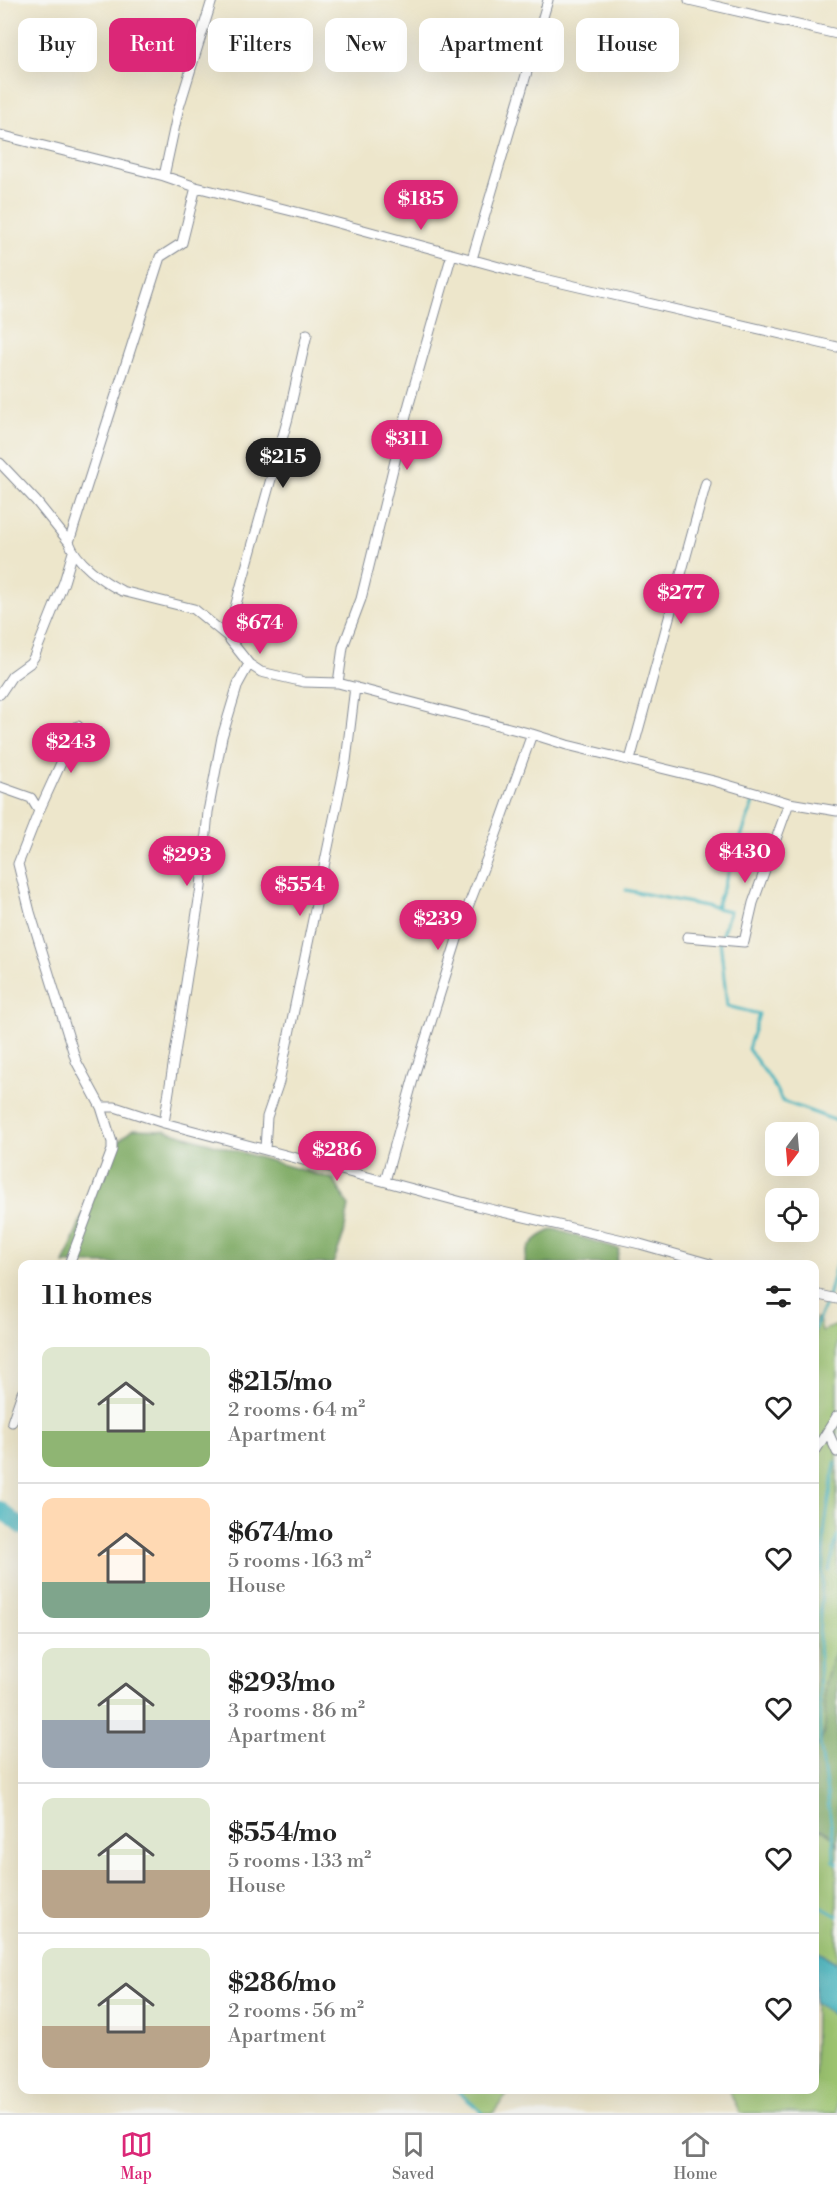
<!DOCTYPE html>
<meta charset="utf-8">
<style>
:root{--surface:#fff;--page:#f2f2f2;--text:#222;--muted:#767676;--line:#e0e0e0;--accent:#db2777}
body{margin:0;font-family:"Libre Bodoni",serif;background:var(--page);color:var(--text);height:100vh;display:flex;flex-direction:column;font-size:22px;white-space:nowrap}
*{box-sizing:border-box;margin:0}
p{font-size:20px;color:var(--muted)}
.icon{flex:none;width:33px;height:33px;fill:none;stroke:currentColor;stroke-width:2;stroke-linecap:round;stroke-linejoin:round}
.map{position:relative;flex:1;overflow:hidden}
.drawer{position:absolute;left:18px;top:1260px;width:801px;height:834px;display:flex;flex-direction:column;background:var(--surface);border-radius:12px;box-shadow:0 6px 24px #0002}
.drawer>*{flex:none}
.hud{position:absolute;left:18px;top:18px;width:801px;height:54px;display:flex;gap:12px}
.needle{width:39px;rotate:196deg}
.buttons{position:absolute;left:765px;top:1122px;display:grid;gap:12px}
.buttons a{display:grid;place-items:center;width:54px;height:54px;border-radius:12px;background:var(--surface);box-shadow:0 6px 24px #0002;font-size:30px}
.price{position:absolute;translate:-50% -51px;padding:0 14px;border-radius:21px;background:var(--accent);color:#fff;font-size:20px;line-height:39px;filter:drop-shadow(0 2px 3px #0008)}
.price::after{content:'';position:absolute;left:50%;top:36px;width:18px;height:14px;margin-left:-9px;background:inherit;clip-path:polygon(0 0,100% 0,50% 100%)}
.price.active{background:#222;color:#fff}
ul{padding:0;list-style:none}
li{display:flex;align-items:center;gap:18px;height:150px;padding:0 24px}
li+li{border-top:2px solid var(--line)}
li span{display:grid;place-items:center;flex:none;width:168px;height:120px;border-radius:12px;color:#555}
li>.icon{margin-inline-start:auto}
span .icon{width:72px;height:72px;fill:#fffc;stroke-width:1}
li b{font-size:26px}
h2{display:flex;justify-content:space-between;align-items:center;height:72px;padding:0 24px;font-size:26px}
.pill{padding:0 21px;border-radius:12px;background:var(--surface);box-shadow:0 6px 24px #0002;font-size:21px;line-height:54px}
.pill.active{background:var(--accent);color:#fff}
.tabs{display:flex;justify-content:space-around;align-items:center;height:84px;border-top:2px solid var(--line);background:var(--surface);font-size:16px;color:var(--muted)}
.tabs a{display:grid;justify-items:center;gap:3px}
.tabs .active{color:var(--accent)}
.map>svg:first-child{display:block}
</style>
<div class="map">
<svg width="837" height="2113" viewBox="0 0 837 2113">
<rect width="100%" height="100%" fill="#f6f6f2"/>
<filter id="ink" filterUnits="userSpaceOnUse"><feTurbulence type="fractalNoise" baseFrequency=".0167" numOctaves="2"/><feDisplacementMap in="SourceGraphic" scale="12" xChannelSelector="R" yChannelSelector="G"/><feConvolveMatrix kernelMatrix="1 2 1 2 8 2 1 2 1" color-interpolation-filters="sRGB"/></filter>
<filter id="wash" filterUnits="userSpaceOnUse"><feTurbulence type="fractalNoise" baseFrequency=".008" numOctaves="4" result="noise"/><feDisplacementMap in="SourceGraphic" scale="24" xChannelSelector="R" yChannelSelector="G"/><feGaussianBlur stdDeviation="1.35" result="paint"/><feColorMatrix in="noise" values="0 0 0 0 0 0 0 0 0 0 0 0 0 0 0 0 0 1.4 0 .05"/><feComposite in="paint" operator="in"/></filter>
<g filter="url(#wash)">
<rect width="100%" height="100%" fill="#ede6cb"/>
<path fill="#9dc571" stroke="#5c7a68" stroke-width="1.5" d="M815,1318L819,1319L822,1331L837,1325V1647C833,1659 827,1671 825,1684C821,1704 833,1734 815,1748Z
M822,1829L833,1837L837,1846V1963L815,1950V1832Z
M815,2002L837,2017V2113H740L729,2090H814Z
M456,2090H511L493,2113H483Z"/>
<path fill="#7eaa63" stroke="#4c6c60" stroke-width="1.5" d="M133,1129L165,1130L333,1179L349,1206L344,1234L333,1264H64L97,1177L121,1139Z
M554,1229L619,1249L616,1263L620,1264H525C525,1245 537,1236 554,1229Z
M837,1647V1846L833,1837L822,1829L815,1832L814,1748C833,1734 821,1704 825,1684C827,1671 833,1659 837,1647Z"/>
<path fill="#43b3bd" stroke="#2f718e" stroke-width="1.5" d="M815,1950L837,1963V2017L815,2002Z"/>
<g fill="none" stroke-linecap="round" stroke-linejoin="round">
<path stroke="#43b3bd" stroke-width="3" d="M626,890L730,911L720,940L727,1006L759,1014L748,1049L771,1080L782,1101L837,1121
M716,908L754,800
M814,1330L828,1297L837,1261
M835,1462L825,1525L819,1636L820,1743L833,1837L834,1861L837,1863
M829,1570L837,1536
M814,1903L837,1916
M456,2090L483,2113"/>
<path stroke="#43b3bd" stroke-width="16" d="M0,1509L22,1527"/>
</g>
</g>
<g filter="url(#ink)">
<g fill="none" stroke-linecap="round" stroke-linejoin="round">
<defs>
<path id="street" d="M689,0L837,34
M0,135L164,176L196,187L312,216L536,277L837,347
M164,176L178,111L212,0
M196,187L182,243L160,257L69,542C76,562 102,581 122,591L194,609L227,636L249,664L261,672L304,682L338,683L532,734L567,745L714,781L789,803L837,811
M472,259L548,0
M0,463L36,501L69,542
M227,636L288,418L307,334
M338,683L343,647L361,599L409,404L452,254
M0,694L12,676L30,663L34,657L64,582L73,552
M630,760L706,483
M0,787L31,798L39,811L18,864L30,912L76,1061L101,1107
M39,811L78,726
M687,937L744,942L753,903L789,803
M164,1123L201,887L208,812L222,737L238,684L249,664
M265,1149L267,1117L279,1082L346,761L355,687
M385,1181L414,1076L464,917L493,843L532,734
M69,1264L112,1150V1142L101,1107H115L164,1123L477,1206L640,1244L710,1264
M814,1294L837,1299
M12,1422L22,1393
M828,1432L837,1452
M814,1453L837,1416"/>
</defs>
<use href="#street" stroke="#848a94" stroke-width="11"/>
<use href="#street" stroke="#fff" stroke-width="9"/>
</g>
</g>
</svg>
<div class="buttons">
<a><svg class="needle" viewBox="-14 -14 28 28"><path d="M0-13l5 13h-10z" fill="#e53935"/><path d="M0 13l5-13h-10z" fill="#767676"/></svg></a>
<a><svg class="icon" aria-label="locate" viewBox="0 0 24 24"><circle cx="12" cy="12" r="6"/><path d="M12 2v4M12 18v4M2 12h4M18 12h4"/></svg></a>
</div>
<b class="price" style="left:421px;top:231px">$185</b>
<b class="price" style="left:407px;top:471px">$311</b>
<b class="price active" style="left:283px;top:489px">$215</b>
<b class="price" style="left:681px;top:625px">$277</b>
<b class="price" style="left:260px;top:655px">$674</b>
<b class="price" style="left:71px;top:774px">$243</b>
<b class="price" style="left:745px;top:884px">$430</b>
<b class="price" style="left:187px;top:887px">$293</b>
<b class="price" style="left:300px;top:917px">$554</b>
<b class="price" style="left:438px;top:951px">$239</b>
<b class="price" style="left:337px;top:1182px">$286</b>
<div class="hud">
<a class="pill">Buy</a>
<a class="pill active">Rent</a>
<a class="pill">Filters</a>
<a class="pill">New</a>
<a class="pill">Apartment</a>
<a class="pill">House</a>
</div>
<section class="drawer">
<h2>11 homes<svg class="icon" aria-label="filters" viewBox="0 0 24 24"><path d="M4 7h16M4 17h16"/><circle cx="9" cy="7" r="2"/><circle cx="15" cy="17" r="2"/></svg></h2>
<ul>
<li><span style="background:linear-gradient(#dfe7d0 70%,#8fb573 0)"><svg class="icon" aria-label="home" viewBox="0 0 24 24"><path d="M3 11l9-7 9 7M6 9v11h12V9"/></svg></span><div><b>$215/mo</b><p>2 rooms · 64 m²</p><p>Apartment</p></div><svg class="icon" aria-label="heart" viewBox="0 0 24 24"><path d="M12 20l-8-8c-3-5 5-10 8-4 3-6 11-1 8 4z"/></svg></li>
<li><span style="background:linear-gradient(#ffd9b3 70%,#7fa58c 0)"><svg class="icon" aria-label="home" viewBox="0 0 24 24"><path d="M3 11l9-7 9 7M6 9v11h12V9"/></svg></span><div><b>$674/mo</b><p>5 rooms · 163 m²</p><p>House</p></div><svg class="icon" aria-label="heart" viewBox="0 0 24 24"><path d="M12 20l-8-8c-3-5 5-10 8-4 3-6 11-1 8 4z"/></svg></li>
<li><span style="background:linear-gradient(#dfe7d0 60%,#9aa5b1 0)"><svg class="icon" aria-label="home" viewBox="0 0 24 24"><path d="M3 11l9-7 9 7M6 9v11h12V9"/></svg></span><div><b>$293/mo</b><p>3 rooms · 86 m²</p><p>Apartment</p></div><svg class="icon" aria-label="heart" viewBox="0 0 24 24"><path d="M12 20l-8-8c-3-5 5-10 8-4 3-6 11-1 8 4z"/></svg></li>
<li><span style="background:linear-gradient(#dfe7d0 60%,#b9a48a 0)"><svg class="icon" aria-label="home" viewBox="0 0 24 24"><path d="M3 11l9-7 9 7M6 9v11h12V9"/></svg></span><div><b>$554/mo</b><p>5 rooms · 133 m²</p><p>House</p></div><svg class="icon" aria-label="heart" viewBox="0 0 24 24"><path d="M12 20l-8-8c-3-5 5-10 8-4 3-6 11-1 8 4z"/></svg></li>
<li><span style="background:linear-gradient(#dfe7d0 65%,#b9a48a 0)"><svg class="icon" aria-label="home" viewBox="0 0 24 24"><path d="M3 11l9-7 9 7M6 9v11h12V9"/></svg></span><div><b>$286/mo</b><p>2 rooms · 56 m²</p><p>Apartment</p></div><svg class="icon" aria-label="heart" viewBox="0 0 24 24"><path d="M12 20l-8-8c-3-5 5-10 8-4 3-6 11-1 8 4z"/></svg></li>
</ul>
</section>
</div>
<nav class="tabs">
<a class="active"><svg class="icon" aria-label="map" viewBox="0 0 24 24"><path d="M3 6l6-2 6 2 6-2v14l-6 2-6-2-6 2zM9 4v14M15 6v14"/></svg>Map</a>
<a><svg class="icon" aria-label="saved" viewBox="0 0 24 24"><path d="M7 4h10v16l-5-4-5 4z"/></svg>Saved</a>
<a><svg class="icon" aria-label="home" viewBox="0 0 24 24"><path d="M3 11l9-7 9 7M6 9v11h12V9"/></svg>Home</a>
</nav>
